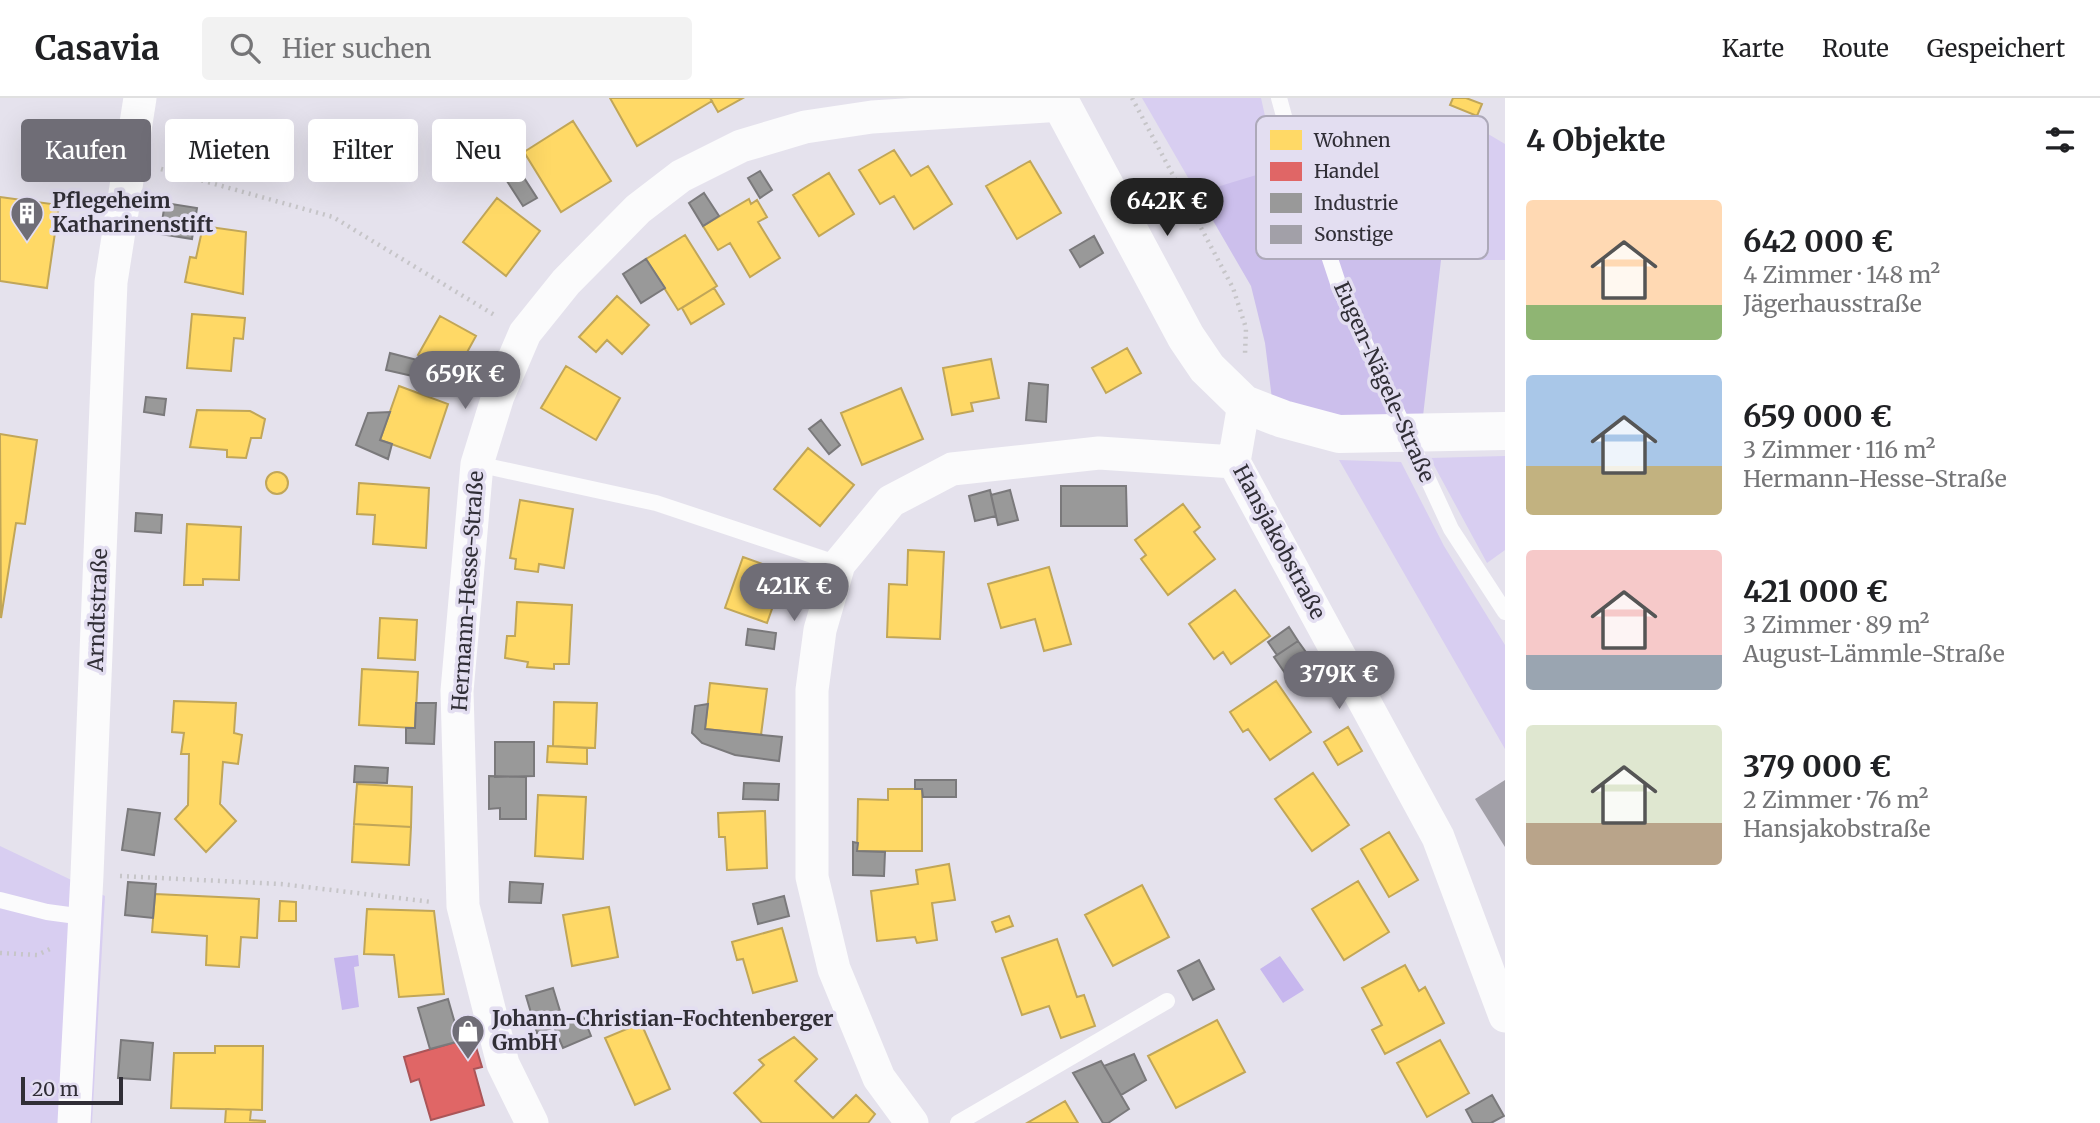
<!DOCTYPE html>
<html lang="de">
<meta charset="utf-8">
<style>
:root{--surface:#fff;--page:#f2f2f2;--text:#202124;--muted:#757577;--line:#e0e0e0;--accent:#6f6d76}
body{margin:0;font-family:Merriweather,serif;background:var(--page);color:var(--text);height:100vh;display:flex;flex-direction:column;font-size:26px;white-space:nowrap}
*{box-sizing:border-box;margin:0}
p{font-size:23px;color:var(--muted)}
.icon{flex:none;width:38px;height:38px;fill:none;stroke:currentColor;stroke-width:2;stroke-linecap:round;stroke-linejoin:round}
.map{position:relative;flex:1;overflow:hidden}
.drawer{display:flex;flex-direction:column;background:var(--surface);width:595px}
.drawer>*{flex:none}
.top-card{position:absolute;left:21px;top:21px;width:665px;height:63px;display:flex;gap:14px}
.scale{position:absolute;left:21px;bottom:18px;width:102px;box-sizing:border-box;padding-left:7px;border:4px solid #302e36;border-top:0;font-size:19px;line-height:24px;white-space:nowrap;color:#302e36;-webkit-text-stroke:5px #e3def1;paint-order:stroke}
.price{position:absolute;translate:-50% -60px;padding:0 16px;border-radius:24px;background:var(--accent);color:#fff;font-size:23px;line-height:46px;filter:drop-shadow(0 2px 4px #0008)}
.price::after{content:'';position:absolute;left:50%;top:42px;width:21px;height:16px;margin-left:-10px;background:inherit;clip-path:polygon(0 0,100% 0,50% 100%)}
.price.active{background:#222;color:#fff}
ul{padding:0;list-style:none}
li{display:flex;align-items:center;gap:21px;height:175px;padding:0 21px}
li span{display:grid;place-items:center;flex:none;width:196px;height:140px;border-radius:7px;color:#555}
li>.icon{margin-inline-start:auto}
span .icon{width:84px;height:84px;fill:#fffc;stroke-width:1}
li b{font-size:30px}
h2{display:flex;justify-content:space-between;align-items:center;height:84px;padding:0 21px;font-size:30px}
.chip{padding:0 24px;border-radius:7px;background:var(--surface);box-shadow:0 7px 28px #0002;font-size:24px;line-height:63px}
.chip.active{background:var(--accent);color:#fff}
header{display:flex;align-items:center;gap:42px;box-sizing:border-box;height:98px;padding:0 35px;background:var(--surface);border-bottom:2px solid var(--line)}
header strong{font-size:33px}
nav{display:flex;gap:38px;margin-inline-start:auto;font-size:24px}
.search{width:490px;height:63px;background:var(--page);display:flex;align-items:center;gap:18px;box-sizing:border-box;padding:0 24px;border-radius:7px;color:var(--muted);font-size:26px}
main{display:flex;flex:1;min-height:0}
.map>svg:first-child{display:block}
</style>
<header>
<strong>Casavia</strong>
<div class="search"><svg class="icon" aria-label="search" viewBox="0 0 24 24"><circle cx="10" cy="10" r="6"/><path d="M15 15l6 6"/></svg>Hier suchen</div>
<nav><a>Karte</a><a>Route</a><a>Gespeichert</a></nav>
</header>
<main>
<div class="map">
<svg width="1505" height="1025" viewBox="0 0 1505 1025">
<rect width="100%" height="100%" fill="#e5e2ed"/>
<path fill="#d8cef1" d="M1142,0H1261L1277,72L1197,95Z
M1473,27L1505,46V162H1441Z
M1505,358V452L1487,465L1430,360Z
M1339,362L1401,364L1444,448L1505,547V651Z
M0,748L105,798L92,1025H0Z"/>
<path fill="#ccbfec" d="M1312,60L1352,161L1441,162L1423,318L1348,323L1272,301L1265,245L1251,188L1197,95Z"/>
<path fill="#c7b7ee" d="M358,857L359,868L354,869L359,909L342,912L334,860Z
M1280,858L1304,892L1283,905L1260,871Z"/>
<path fill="#ffd966" stroke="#c1a658" stroke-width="2" d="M610,0H710L712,3L637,48Z
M710,0H743L718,14Z
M1453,0H1466L1482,6L1477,18L1450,7Z
M573,23L611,83L561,114L524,54Z
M894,52L911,78L928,68L952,106L914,131L894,98L880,106L859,72Z
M1030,63L1061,115L1017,141L986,88Z
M829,75L854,116L819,138L793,97Z
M0,99L59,107L47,190L0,183Z
M497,100L540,133L506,178L463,144Z
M749,101L751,106L757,102L767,119L758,124L780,160L750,179L730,145L718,152L703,128Z
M203,128L246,134L243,196L185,184L190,159L196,160Z
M685,137L717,188L678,212L646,161Z
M714,190L724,206L691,226L682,210Z
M617,198L649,227L622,256L607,242L596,254L579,239Z
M192,216L245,220L243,241L234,240L231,273L187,270Z
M440,218L476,238L454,278L418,257Z
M1127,250L1141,275L1106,295L1092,270Z
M991,261L999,300L971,305L973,313L952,317L943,270Z
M566,268L620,300L596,342L541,310Z
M399,288L448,306L430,360L380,342Z
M901,290L923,341L862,367L841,315Z
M197,312L250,313L265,321L261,340H251L246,360L227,359V352L190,349Z
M0,336L37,342L25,426L16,425L1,520Z
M808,350L854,387L820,428L774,391Z
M266 385a11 11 0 1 1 22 0a11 11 0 1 1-22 0Z
M359,385L429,390L426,450L373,446L375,417L357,416Z
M520,402L573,411L564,470L539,466L538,474L515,471L516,461L510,460Z
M1183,406L1200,429L1194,434L1215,461L1168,497L1141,461L1146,457L1135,442Z
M187,426L241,429L239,482L203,481V487H184Z
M908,452L944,454L940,541L887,539L889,486L907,487Z
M743,459L785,474L767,525L725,510Z
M1049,469L1071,546L1044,553L1035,521L1001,530L988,486Z
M1235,492L1270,538L1231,566L1223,554L1214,561L1189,526Z
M517,504L572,507L569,566H554V571L527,569L528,564L505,560L507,538H515Z
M380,520L417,522L415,562L378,560Z
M362,571L418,574L415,630L359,627Z
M1276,583L1311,634L1270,662L1248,631L1243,634L1230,614Z
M710,585L767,591L761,637L705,631Z
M174,603L236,605L234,635L242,637L238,666L223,664L220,706L236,723L206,754L175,721L188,707L189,656H181L184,635L172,634Z
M554,604L597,605L595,650L553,648Z
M1348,629L1362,653L1338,667L1324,644Z
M548,648L587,650V666L547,664Z
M1313,675L1349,727L1312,753L1275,701Z
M357,686L412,689L411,729L354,726Z
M888,691H922V753H857L858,701L888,702Z
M538,697L586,699L583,761L535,758Z
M765,713L767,770L727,772L725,739H719L718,715Z
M354,726L411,729L409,767L352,764Z
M1389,734L1418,782L1389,799L1361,751Z
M949,766L955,802L932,805L937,842L917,845L915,839L877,843L871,793L918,786L916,772Z
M1358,783L1389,834L1344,862L1312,811Z
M1142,787L1169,839L1113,868L1085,817Z
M155,796L259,801L257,840L241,839L239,869L206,867L207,838L152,834Z
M280,803L296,804V823H279Z
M609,809L618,859L572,868L563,817Z
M367,811L434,813L444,896L399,899L394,857L364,856Z
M1009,818L1013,828L996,834L992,824Z
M782,830L797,883L753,895L743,861L737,862L732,844Z
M1057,841L1077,899L1084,897L1095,928L1061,940L1049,908L1022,917L1002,860Z
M1405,867L1419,893L1425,889L1444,925L1385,956L1372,932L1382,927L1362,890Z
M1217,922L1245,974L1176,1010L1148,958Z
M641,925L670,991L635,1007L605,940Z
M794,939L817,961L795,983L833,1020L856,997L875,1016L868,1025H762L734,995L764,967L759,962Z
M1440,942L1469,995L1427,1019L1397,965Z
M215,948H263L262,1012L171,1010L174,955H215Z
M1065,1003L1078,1025H1027Z
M226,1011L251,1012L250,1022L265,1023V1025H225Z"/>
<path fill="#e06666" stroke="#ab5558" stroke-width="2" d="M473,939L482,969L474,971L484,1007L431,1022L419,981L411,984L404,959Z"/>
<path fill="#999" stroke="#7a797b" stroke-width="2" d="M760,73L772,92L760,100L748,80Z
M521,75L537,100L523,108L507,83Z
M704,95L719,118L703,128L689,105Z
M165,105L197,110L192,141L160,136Z
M1094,138L1103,155L1080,169L1070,152Z
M646,161L665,190L641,205L623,176Z
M390,255L421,263L417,279L386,272Z
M1029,285L1048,287L1046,324L1026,322Z
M146,299L166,301L164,317L144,314Z
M390,314L380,342L392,346L388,361L356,347L368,315Z
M821,322L840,347L829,356L809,331Z
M1061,388H1126L1127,428H1061Z
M990,392L996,418L975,423L969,398Z
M1010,392L1018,422L998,427L991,397Z
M136,415L162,417L161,435L135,433Z
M1289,529L1298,543L1277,557L1268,544Z
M748,531L776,535L774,551L746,547Z
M1298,543L1318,571L1293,587L1274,559Z
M416,605H436L434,646L406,645V630H415Z
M708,606L705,631L782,639L779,663L735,657L702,645L692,635L695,608Z
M495,644H534V678L495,679Z
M355,668L388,670L387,685L354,684Z
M489,678L526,679V721H500V710L489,711Z
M915,682H956V699H923L922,691H915Z
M744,685L779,686L778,702L743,701Z
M128,711L160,715L154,757L122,752Z
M853,744L858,745L857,753L885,754L884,778L853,777Z
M128,784L156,786L153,820L125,817Z
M510,784L543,786L541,805L509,804Z
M784,798L789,818L758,826L753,806Z
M1199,862L1214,891L1193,902L1178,873Z
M553,890L564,926L537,935L526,898Z
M448,901L460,943L430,951L418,910Z
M583,918L591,938L563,950L554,929Z
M121,942L153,945L150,982L118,980Z
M1134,956L1146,982L1121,997L1104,968Z
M1101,963L1129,1011L1108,1025H1103L1073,975Z
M1492,997L1504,1018L1491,1025H1473L1466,1012Z"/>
<path fill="#a2a0a8" d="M1505,682V749L1475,701Z"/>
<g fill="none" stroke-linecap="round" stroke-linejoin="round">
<path stroke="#c6c5c8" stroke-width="4.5" stroke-dasharray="2 5" stroke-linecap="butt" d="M1132,0L1233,190L1246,230L1245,256
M161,71L333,119L496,218
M120,778L281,786L432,804
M0,855L37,857L50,851"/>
<path stroke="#fbfbfc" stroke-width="16" d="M1279,0L1290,40L1340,191L1451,431L1505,514
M477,366L656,405L839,466
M0,802L47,814L84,819
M958,1025L1167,903"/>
<path stroke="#fbfbfc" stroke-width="33" d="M1244,306L1234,364L1438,739L1505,918
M74,1025L87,777L111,184L140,0
M532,1025L503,966L463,808L457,593L477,366L498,298L525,235L566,184L638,111L681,78L741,48L805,29L872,19L1062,7
M912,1025L879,980L834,871L812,779V592L820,532L839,466L891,403L952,371L1099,355L1234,364"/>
<path stroke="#fbfbfc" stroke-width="38" d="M1058,0L1186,239L1207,270L1244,306L1283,321L1339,336L1505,333"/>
</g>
<defs>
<symbol id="building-pin" viewBox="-11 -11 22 30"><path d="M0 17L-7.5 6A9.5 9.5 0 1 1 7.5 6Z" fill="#6f6d76" stroke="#e3def1"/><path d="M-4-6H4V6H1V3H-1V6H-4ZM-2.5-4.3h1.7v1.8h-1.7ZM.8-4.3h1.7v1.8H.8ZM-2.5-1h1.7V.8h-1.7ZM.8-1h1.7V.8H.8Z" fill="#fff"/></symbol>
<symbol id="shop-pin" viewBox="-11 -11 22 30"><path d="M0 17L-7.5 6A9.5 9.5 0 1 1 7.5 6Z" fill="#6f6d76" stroke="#e3def1"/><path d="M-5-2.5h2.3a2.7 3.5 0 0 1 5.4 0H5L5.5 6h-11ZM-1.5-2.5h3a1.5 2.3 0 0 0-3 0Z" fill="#fff"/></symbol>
</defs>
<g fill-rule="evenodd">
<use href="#building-pin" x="8" y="96" width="38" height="52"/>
<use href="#shop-pin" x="449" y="914" width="38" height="52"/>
</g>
<g text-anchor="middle" stroke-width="7" stroke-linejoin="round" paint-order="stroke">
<g font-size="21" font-weight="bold" fill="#302e36" stroke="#e3def1" text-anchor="start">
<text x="52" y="110">Pflegeheim<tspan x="52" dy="24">Katharinenstift</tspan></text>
<text x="492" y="928">Johann-Christian-Fochtenberger<tspan x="492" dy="24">GmbH</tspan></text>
</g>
<g font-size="21" fill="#302e36" stroke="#e3def1">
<text transform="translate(1384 284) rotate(66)" y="7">Eugen-Nägele-Straße</text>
<text transform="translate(1279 444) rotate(62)" y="7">Hansjakobstraße</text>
<text transform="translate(468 493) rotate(-86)" y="7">Hermann-Hesse-Straße</text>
<text transform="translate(98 512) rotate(-88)" y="7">Arndtstraße</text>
</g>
</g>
<rect x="1256" y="18" width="232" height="143" rx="10" fill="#e3def1" stroke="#ada9b9" stroke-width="2"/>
<rect x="1270" y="32" width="32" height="20" fill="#ffd966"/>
<rect x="1270" y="64" width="32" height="19" fill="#e06666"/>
<rect x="1270" y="95" width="32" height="20" fill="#999"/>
<rect x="1270" y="127" width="32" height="19" fill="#a2a0a8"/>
<g font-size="19" fill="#302e36">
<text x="1314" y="49">Wohnen</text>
<text x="1314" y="80">Handel</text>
<text x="1314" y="112">Industrie</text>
<text x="1314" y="143">Sonstige</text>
</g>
</svg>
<div class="scale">20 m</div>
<b class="price active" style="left:1167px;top:140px">642K €</b>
<b class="price" style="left:465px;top:313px">659K €</b>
<b class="price" style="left:794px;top:525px">421K €</b>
<b class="price" style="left:1339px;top:613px">379K €</b>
<div class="top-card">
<a class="chip active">Kaufen</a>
<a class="chip">Mieten</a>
<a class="chip">Filter</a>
<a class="chip">Neu</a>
</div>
</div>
<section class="drawer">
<h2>4 Objekte<svg class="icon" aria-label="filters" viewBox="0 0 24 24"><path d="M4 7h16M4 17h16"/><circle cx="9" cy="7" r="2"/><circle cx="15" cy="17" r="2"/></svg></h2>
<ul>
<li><span style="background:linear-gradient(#ffd9b3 75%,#8fb573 0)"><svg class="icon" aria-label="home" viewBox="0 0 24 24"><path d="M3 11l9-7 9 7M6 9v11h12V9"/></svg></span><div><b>642 000 €</b><p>4 Zimmer · 148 m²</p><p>Jägerhausstraße</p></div></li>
<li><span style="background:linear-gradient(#a9c7e8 65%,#c2b280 0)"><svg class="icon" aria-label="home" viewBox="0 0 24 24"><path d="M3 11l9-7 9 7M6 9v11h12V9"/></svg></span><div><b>659 000 €</b><p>3 Zimmer · 116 m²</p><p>Hermann-Hesse-Straße</p></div></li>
<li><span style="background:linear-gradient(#f6c9c9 75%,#9aa5b1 0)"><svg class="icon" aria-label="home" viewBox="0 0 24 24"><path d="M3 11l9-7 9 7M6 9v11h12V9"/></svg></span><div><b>421 000 €</b><p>3 Zimmer · 89 m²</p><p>August-Lämmle-Straße</p></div></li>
<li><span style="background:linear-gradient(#dfe7d0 70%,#b9a48a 0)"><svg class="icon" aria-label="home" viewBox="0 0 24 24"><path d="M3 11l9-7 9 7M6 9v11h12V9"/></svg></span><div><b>379 000 €</b><p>2 Zimmer · 76 m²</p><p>Hansjakobstraße</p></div></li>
</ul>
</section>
</main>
